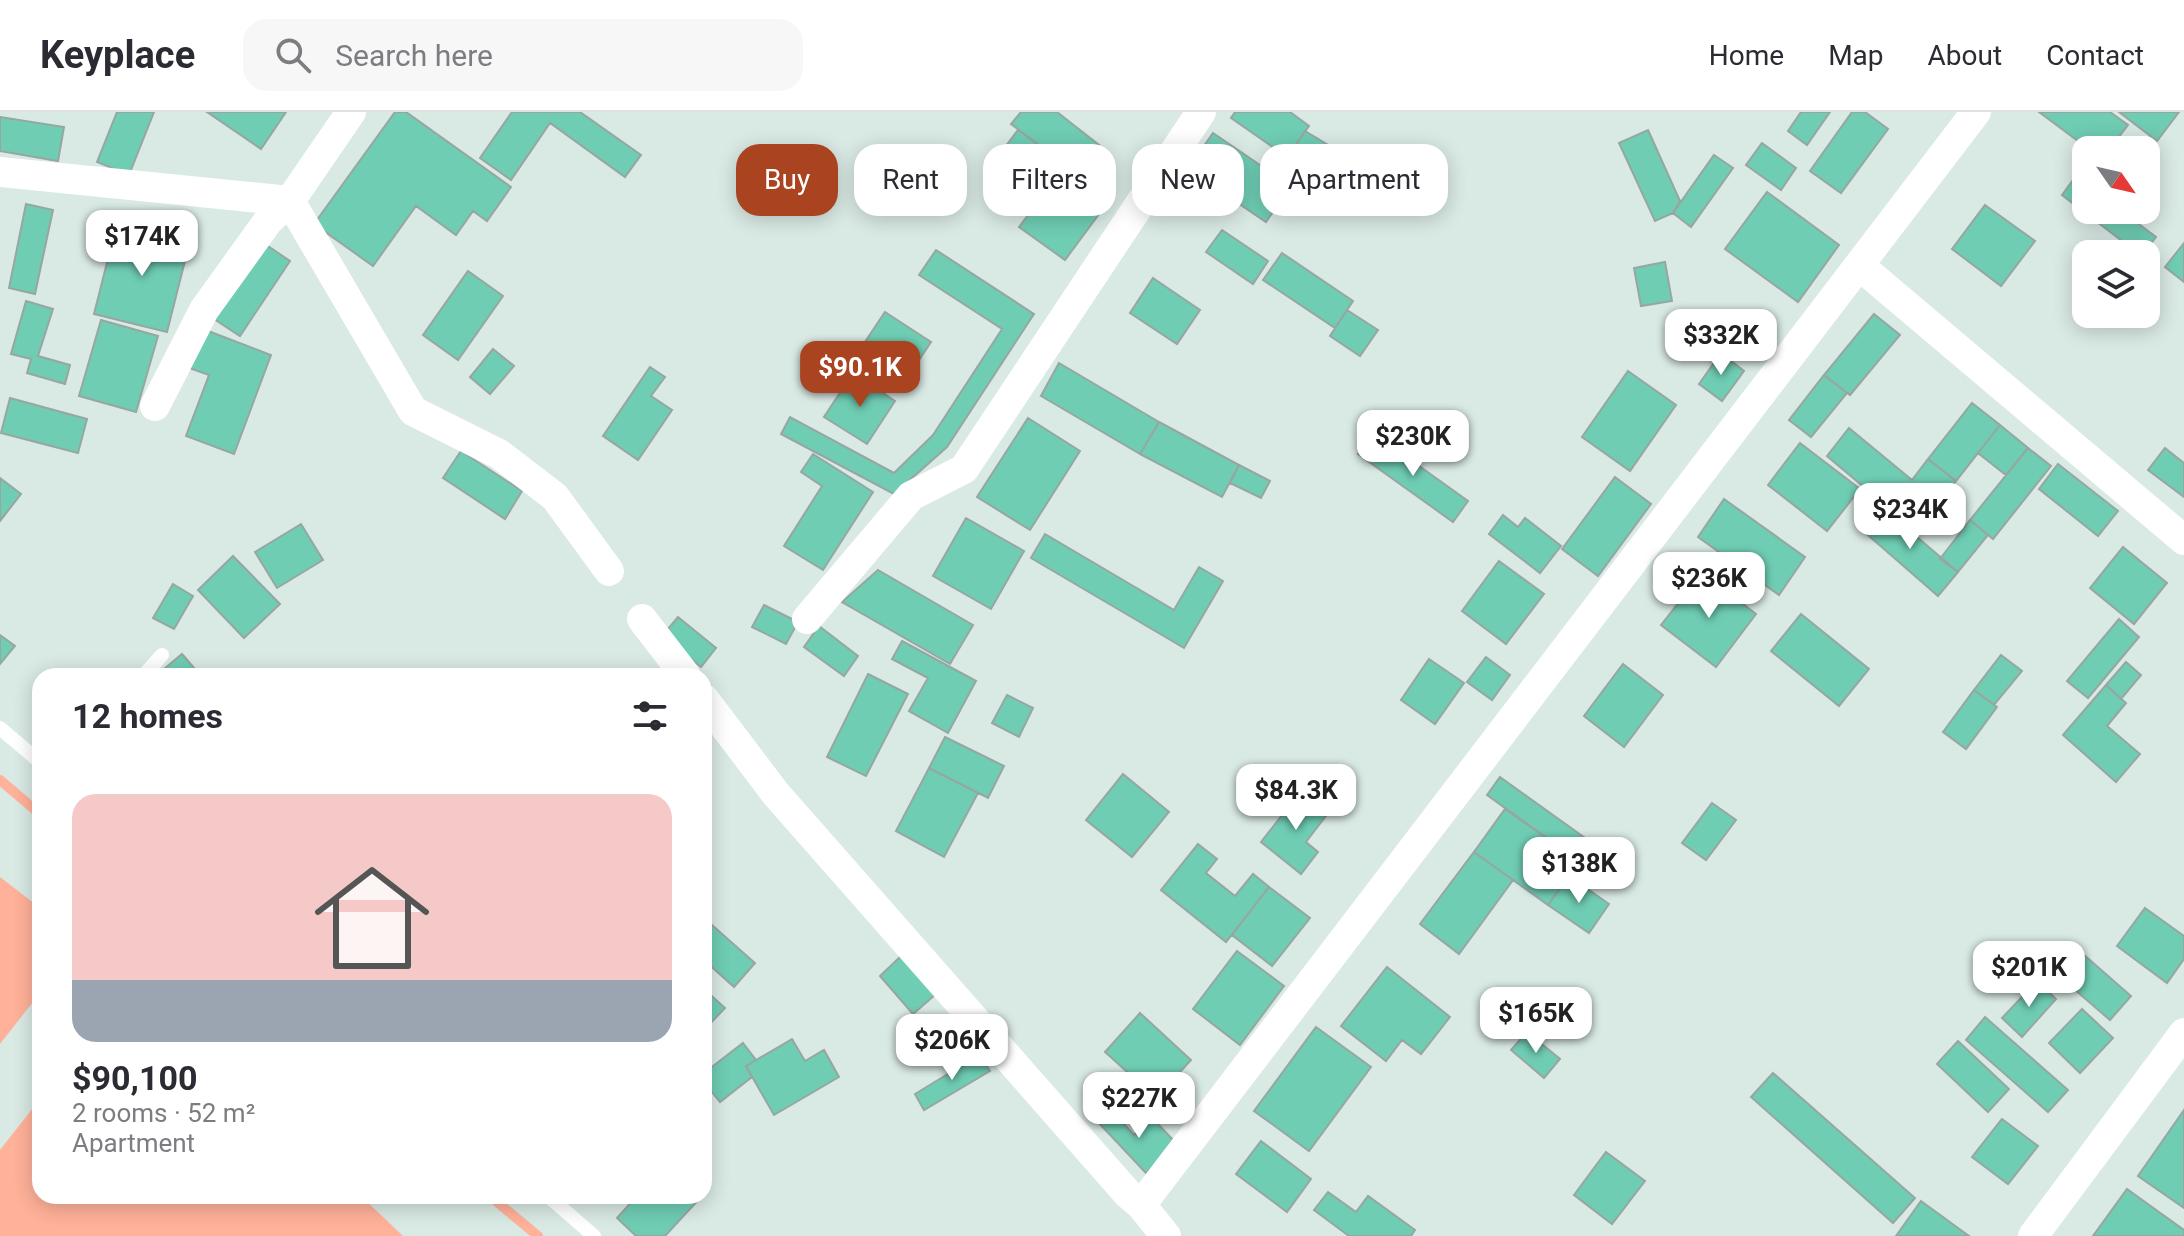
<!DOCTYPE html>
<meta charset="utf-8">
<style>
:root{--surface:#fff;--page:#f7f7f7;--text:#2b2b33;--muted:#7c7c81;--line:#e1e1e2;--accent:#aa4320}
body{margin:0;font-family:Roboto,sans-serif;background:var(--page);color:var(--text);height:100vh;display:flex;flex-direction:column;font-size:30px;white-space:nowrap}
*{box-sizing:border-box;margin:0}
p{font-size:26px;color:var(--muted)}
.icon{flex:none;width:44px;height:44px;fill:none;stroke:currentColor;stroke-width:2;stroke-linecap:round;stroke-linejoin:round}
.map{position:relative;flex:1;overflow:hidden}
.details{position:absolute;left:32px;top:556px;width:680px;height:536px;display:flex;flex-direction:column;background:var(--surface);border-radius:24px;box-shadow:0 4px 20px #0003}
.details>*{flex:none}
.hud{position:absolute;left:736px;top:32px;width:760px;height:72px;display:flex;gap:16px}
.needle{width:52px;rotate:124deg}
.fabs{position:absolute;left:2072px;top:24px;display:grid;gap:16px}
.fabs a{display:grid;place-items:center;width:88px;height:88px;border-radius:16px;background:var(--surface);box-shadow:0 4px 20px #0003;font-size:40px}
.price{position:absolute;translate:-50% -68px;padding:0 18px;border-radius:16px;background:#fff;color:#222;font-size:26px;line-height:52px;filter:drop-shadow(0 2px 4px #0008)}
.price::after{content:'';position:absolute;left:50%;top:48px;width:24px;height:18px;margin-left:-12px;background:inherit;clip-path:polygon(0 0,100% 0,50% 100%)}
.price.selected{background:var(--accent);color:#fff}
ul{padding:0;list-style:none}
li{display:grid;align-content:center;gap:16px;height:424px;padding:0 40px}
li+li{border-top:2px solid var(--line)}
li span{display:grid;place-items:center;height:248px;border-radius:24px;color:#555}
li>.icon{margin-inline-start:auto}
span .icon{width:144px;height:144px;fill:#fffc;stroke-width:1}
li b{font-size:34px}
h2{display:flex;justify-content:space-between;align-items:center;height:96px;padding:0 40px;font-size:34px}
.chip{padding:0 28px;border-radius:24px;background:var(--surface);box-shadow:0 4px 20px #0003;font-size:28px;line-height:72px}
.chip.selected{background:var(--accent);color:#fff}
header{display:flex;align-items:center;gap:48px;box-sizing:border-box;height:112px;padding:0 40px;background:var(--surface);border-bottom:2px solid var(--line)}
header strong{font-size:38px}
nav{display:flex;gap:44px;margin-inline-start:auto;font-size:28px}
.search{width:560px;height:72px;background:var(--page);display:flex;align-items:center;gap:20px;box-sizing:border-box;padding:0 28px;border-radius:24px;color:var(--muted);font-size:30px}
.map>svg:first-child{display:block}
</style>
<header>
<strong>Keyplace</strong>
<div class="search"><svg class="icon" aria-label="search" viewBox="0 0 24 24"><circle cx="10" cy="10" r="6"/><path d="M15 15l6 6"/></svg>Search here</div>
<nav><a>Home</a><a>Map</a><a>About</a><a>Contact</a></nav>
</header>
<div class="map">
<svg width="2184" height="1124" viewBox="0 0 2184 1124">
<rect width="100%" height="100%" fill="#d9e9e4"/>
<path fill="#ffb199" d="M0,765L40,796V881L0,932Z
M40,987V1084H361L403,1124H0V1038Z"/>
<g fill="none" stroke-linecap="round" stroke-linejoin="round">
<path stroke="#ffb199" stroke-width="10" d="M0,668L40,702
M490,1084L538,1124"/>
</g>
<path fill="#6fcdb4" stroke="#97a6a1" stroke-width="2" d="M117,0H154L129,63L97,50Z
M207,0H286L261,37Z
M395,0H406L511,75L487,109L473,99L456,123L416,94L373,154L314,112Z
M512,0H580L641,43L625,65L550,11L511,68L480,46Z
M1021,0H1057L1099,33L1076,61L1011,12Z
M1235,0H1290L1309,14L1287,45L1231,6Z
M1801,0H1830L1807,33L1788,19Z
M1852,0H1865L1888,17L1841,81L1810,59Z
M2039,0H2110L2128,13L2109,38H2090Z
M2119,0H2179L2157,29Z
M0,5L64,15L58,49L0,39Z
M1018,18L1111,86L1065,148L1019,115L1044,82L996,47Z
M1648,18L1680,89L1673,101L1655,109L1619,31Z
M1305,19L1340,40L1314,82L1278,60Z
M1213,21L1291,74L1266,110L1188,57Z
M1762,31L1796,56L1781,78L1746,53Z
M1714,43L1733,56L1691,115L1673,101Z
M2076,64L2086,72V98H2120L2156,125L2143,142H2139L2062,83Z
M1767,80L1839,133L1798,190L1725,137Z
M26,92L53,98L35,182L9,176Z
M1985,93L2035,129L2001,174L1952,137Z
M117,111L190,129L167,220L94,202Z
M1222,118L1268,149L1253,172L1206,140Z
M2184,131V170L2165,155Z
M265,132L290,149L240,224L214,207Z
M936,138L1034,202L947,335L894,382L781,322L790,305L894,361L933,323L1002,217L919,163Z
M1282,141L1353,189L1335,216L1263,168Z
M1665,150L1672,189L1641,194L1634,156Z
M468,159L503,184L458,248L423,223Z
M1153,166L1200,198L1177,232L1130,201Z
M26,189L53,197L38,244L70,253L65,272L27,261L31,247L11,242Z
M1347,198L1378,218L1360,244L1330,224Z
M885,200L931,230L899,278L853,248Z
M1874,202L1900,223L1850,283L1824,263Z
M101,208L158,224L136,300L79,284Z
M203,217L271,243L234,342L186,324L209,263L189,256Z
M493,237L514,254L490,282L470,265Z
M1721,241L1744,259L1722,289L1699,272Z
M1059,251L1159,310L1140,342L1041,284Z
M650,255L665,265L651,284L672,298L638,348L603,324Z
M1628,259L1676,293L1630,359L1582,325Z
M853,261L895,289L867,332L824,305Z
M1824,263L1847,281L1811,325L1789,308Z
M10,286L87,307L78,341L1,321Z
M1972,291L2000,313L1956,369L1928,347Z
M1028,306L1080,339L1030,418L977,385Z
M1159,310L1239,353L1222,385L1140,342Z
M2000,313L2028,336L2006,363L1978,341Z
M1849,316L1912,368L1928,347L1956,369L1915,418L1827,344Z
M1373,321L1468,389L1453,410L1358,342Z
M1800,331L1860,377L1827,419L1768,373Z
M2028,336L2051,354L1993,427L1970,408Z
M2165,336L2184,351V385L2148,358Z
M461,339L522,379L505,407L443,366Z
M813,342L873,380L823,458L784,434L822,374L801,360Z
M2058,352L2118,399L2098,424L2039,377Z
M1239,353L1270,369L1261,386L1230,371Z
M1615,365L1651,392L1598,464L1562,437Z
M0,366L21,382L0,409Z
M1724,387L1805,445L1779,483L1698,425Z
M1882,395L1958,460L1938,484L1862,418Z
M1503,403L1518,415L1525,406L1561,434L1540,461L1489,422Z
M966,406L1024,439L991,497L933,464Z
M1970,408L1988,423L1958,460L1940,447Z
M301,412L323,448L277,476L255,440Z
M1045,422L1174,498L1199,455L1223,469L1184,536L1031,446Z
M2123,435L2167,471L2134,512L2090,476Z
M233,444L280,492L244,526L198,478Z
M1499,449L1544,482L1506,532L1462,499Z
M878,458L973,513L950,552L842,490Z
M1702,461L1756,502L1716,555L1661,513Z
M173,472L193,484L174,517L153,506Z
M764,493L798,510L786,532L752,515Z
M1801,502L1869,557L1839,594L1771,539Z
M678,505L716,536L701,555L662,524Z
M2119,507L2139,525L2088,586L2067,569Z
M819,514L858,544L844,564L804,535Z
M0,523L15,534L0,552Z
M902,529L976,569L948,621L909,599L928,566L892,547Z
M182,542L201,564H160L158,562Z
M2001,543L2022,559L1994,593L1974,578Z
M1486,545L1510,563L1492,588L1467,570Z
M1429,547L1464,571L1435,612L1401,588Z
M2126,550L2141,563L2121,587L2106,573Z
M1623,552L1663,583L1624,635L1584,604Z
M868,562L908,582L866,664L827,645Z
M2106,573L2126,591L2107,614L2140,642L2116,670L2063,623Z
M1974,578L1997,595L1966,637L1943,620Z
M1007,583L1033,596L1019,625L992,611Z
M945,625L1004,654L988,686L929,656Z
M929,656L978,681L944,745L896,719Z
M1123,662L1169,700L1132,745L1086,708Z
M1500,665L1592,731L1579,749L1487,683Z
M1301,679L1329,700L1306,730L1318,740L1301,762L1261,730Z
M1712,691L1736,708L1706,748L1682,731Z
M1505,697L1579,749L1548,793L1474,740Z
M1198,732L1217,747L1206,761L1235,784L1253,762L1269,775L1226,830L1161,778Z
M1474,740L1513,768L1459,842L1420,812Z
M1569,764L1609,792L1589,821L1548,793Z
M1269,775L1310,806L1272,854L1232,823Z
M2145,796L2184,824V847L2167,871L2117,834Z
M704,806L755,851L734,875L704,848Z
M2075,835L2131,884L2110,908L2053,859Z
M1237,839L1284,874L1240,933L1193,897Z
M901,844L935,883L913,902L880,864Z
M1387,855L1450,905L1421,942L1402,928L1386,949L1341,914Z
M2037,869L2056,887L2022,925L2002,906Z
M704,877L725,896L704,918Z
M2082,897L2113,926L2080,961L2049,931Z
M1140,901L1191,948L1156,986L1105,940Z
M1985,905L2068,978L2048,1000L1966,928Z
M1316,915L1371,955L1309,1039L1254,999Z
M1527,920L1560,947L1544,966L1511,938Z
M792,927L805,949L824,938L839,965L774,1003L746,954Z
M1958,929L2009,977L1988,1000L1937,952Z
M743,931L756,948L746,954L752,965L720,990L704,970V961Z
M979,943L990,959L924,998L915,982Z
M1773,961L1915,1086L1893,1111L1751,985Z
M1109,996L1134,1023L1152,1006L1177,1032L1146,1061L1096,1008Z
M2184,998V1096L2138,1064Z
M2002,1007L2038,1034L2008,1072L1972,1045Z
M1261,1029L1311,1067L1287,1100L1236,1062Z
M1606,1040L1645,1069L1612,1112L1574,1083Z
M2127,1077L2184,1118V1124H2093Z
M1328,1080L1356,1100L1368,1084L1415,1118L1411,1124H1349L1314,1098Z
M637,1084H702L665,1124H636L617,1106Z
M1921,1089L1969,1124H1896Z"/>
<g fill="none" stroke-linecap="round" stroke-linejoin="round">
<path stroke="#fff" stroke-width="14" d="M143,564L162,543
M0,616L40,650
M548,1084L594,1124"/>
<path stroke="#fff" stroke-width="30" d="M0,60L290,89L413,299L499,342L555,385L609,459
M1860,154L2184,428
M155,294L204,198L268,109L290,89L351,0
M642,507L686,564
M807,507L911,384L964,357L1201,0
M704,587L776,682L1128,1082L1141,1093L1166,1124
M1141,1093L1976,0
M2033,1124L2184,921"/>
</g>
</svg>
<div class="fabs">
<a><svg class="needle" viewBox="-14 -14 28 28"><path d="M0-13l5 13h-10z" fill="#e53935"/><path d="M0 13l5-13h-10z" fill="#7c7c81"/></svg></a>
<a><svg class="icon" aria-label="layers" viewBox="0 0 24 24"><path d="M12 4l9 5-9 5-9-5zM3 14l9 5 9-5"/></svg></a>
</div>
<b class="price" style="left:142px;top:166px">$174K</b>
<b class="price" style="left:1721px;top:265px">$332K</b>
<b class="price selected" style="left:860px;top:297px">$90.1K</b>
<b class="price" style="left:1413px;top:366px">$230K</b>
<b class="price" style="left:1910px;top:439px">$234K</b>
<b class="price" style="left:1709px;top:508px">$236K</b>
<b class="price" style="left:1296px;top:720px">$84.3K</b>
<b class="price" style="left:1579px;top:793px">$138K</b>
<b class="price" style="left:2029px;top:897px">$201K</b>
<b class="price" style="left:1536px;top:943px">$165K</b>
<b class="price" style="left:952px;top:970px">$206K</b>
<b class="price" style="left:1139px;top:1028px">$227K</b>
<div class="hud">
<a class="chip selected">Buy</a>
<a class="chip">Rent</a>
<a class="chip">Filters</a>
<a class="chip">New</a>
<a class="chip">Apartment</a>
</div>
<section class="details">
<h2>12 homes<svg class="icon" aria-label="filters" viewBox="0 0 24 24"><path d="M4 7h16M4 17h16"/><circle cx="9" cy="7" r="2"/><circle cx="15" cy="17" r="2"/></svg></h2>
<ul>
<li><span style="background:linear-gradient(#f6c9c9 75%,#9aa5b1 0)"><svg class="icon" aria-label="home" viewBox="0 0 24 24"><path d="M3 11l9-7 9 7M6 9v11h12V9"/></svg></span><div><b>$90,100</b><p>2 rooms · 52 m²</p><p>Apartment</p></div></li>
</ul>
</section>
</div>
